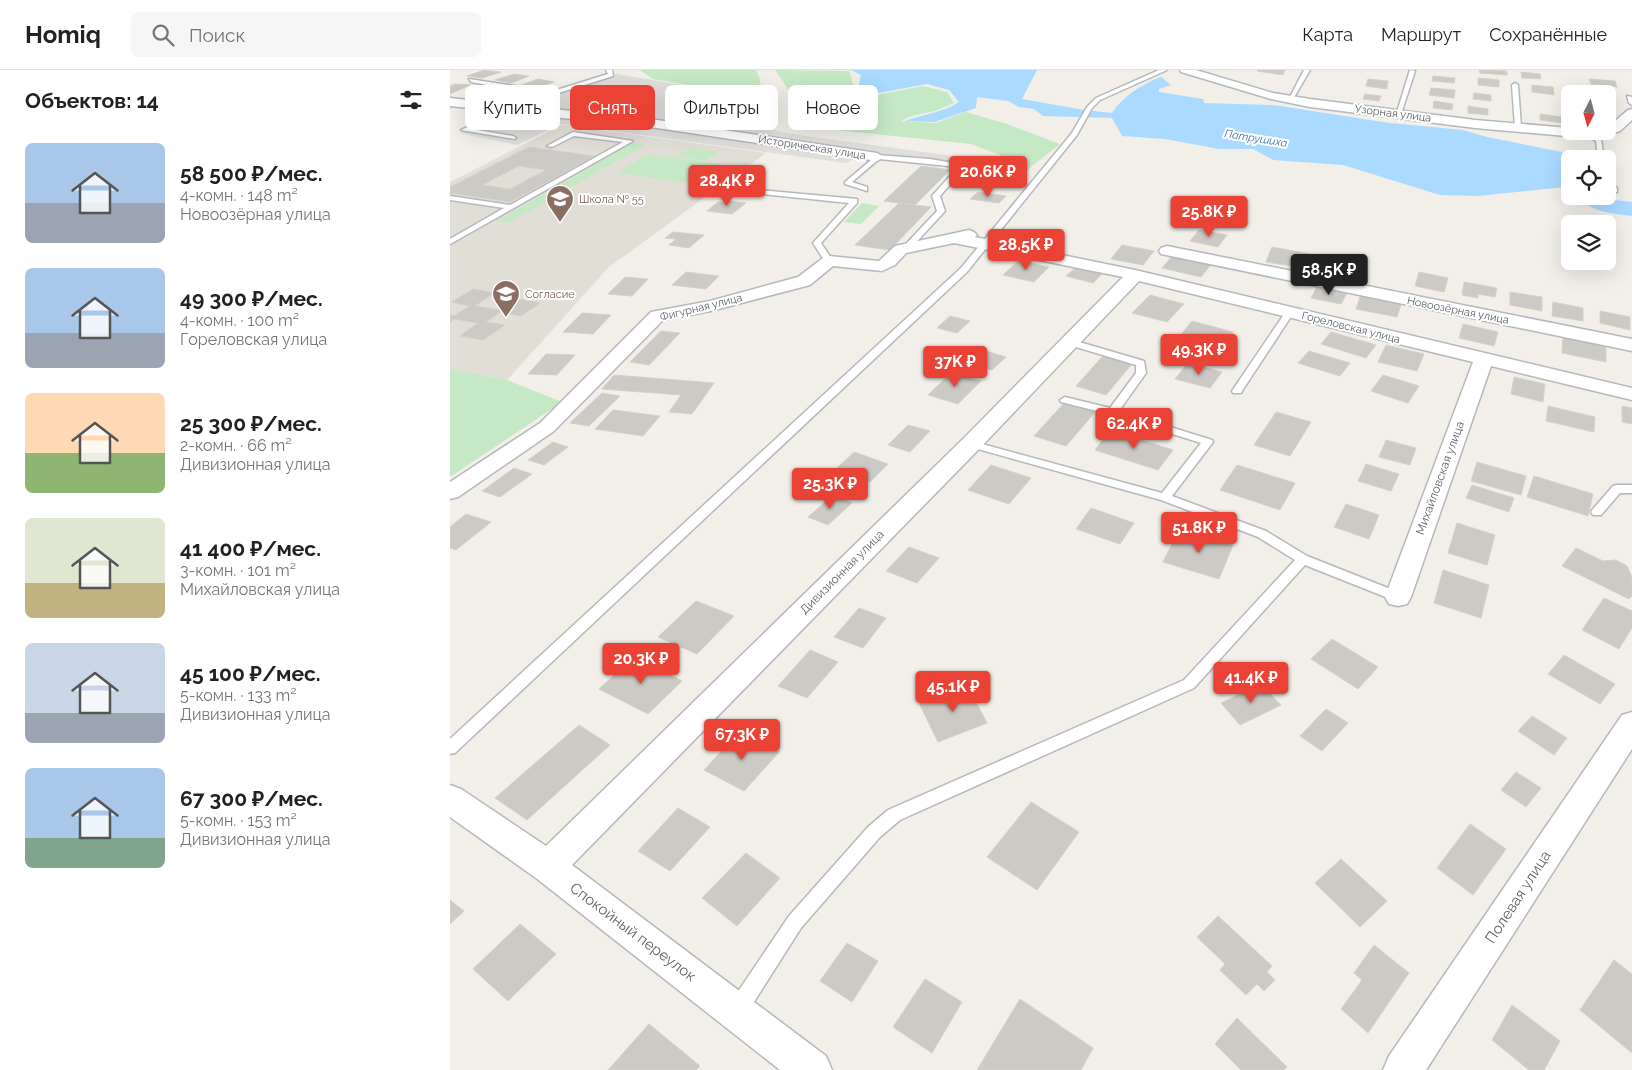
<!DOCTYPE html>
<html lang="ru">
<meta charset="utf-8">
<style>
:root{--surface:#fff;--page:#f6f6f6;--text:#222;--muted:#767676;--line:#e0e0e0;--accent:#ea4335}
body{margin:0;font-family:Raleway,sans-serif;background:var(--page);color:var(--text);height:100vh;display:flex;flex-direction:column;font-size:19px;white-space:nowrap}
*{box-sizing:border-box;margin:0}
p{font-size:16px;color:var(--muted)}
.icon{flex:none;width:28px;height:28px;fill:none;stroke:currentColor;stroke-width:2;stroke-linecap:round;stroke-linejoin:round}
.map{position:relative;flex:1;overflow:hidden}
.sheet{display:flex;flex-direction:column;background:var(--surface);width:450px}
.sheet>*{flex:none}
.hud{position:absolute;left:15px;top:15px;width:475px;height:45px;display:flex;gap:10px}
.needle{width:32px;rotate:186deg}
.controls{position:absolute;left:1111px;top:15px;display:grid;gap:10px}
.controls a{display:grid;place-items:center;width:55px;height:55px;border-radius:8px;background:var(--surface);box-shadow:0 5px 20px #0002;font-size:25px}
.price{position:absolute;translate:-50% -42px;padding:0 11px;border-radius:5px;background:var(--accent);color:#fff;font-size:16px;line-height:32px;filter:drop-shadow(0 1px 2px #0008)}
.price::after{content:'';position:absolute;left:50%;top:30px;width:15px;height:11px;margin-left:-8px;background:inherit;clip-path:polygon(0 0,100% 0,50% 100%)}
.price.on{background:#222;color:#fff}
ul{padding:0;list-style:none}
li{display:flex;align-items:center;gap:15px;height:125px;padding:0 25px}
li span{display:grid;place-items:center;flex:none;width:140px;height:100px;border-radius:8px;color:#555}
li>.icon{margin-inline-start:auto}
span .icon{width:60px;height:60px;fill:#fffc;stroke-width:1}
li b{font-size:21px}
h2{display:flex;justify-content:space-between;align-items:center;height:60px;padding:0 25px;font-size:21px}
.tag{padding:0 18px;border-radius:8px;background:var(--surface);box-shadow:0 5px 20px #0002;font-size:18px;line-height:45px}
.tag.on{background:var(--accent);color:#fff}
header{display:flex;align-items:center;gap:30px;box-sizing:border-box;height:70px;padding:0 25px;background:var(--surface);border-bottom:1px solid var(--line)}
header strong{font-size:24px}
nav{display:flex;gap:28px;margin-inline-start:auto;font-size:18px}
.search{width:350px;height:45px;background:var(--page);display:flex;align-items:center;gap:12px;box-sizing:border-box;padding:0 18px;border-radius:8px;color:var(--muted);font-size:19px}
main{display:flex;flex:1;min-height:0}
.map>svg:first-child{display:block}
</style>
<header>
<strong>Homiq</strong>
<div class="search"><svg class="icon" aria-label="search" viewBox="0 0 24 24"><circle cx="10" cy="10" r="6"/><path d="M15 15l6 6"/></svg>Поиск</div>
<nav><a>Карта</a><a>Маршрут</a><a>Сохранённые</a></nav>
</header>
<main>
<section class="sheet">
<h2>Объектов: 14<svg class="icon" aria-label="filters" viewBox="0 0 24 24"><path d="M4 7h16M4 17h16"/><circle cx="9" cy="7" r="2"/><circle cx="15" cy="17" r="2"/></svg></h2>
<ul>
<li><span style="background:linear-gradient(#a9c7e8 60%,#9aa5b1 0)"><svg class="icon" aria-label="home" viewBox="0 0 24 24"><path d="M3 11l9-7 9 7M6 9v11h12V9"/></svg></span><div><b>58 500 ₽/мес.</b><p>4-комн. · 148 m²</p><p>Новоозёрная улица</p></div></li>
<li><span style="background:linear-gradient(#a9c7e8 65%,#9aa5b1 0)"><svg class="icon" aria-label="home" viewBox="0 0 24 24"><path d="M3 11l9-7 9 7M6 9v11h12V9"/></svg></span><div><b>49 300 ₽/мес.</b><p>4-комн. · 100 m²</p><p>Гореловская улица</p></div></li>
<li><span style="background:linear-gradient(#ffd9b3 60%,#8fb573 0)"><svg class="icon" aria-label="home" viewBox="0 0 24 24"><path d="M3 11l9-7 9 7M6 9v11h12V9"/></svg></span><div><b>25 300 ₽/мес.</b><p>2-комн. · 66 m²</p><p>Дивизионная улица</p></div></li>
<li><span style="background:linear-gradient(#dfe7d0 65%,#c2b280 0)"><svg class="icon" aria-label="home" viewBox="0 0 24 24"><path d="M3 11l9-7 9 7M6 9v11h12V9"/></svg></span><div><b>41 400 ₽/мес.</b><p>3-комн. · 101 m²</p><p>Михайловская улица</p></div></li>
<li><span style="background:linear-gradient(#c9d6e8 70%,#9aa5b1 0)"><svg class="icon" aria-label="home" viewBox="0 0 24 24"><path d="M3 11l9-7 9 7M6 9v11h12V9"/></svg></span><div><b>45 100 ₽/мес.</b><p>5-комн. · 133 m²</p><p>Дивизионная улица</p></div></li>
<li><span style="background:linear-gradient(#a9c7e8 70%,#7fa58c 0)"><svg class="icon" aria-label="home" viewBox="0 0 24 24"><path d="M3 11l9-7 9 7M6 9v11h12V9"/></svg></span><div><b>67 300 ₽/мес.</b><p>5-комн. · 153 m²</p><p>Дивизионная улица</p></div></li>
</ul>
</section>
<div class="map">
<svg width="1182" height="1000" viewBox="0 0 1182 1000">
<rect width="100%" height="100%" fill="#f1efe8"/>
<path fill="#e0deda" d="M162,3L272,22L268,50L349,65L525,89L524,94L416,83L396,93L111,54L67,75L10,63Z"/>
<path fill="#e1ded6" d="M112,55L316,83L159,197L57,310L0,299V112Z"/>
<path fill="#c5e8c5" d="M192,0H306L309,7L313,26L277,27L275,21L203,9L191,1Z
M325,0L399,1L404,18L416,27L473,16L497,22L504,33L485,41L461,46L451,51L486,53L516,42L557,54L610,74L571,105L555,87L521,74L376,59L349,35Z
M182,73L195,75L58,153L47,151Z
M240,78L268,82L255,91L226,86Z
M204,85L264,93L269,95L244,112L238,113L172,103L171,100L195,86Z
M412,133L429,136L411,154L394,152Z
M0,299L57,310L112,332L0,407Z"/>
<path fill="#aadaff" d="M401,0H587L572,29L634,40L662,43C673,26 692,14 711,7L721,15L709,19V22L753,29L754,33L824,35L939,53L1013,60L1037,67L1117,83L1114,100L1116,117L1028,126L990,125L893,95L823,90L803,79H769L715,69L672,66L662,48L593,46L584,39L569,37L558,31L527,27L526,38L485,52L455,51C473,44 492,43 509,32L499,20L477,14L418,25L408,19L411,5Z"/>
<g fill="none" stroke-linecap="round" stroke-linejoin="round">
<path fill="#aadaff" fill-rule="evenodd" d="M1127,126H1158L1166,130L1182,132V146C1165,144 1137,141 1127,126Z"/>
</g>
<path fill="#cccac5" stroke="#d6d1c6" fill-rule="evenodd" d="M34,0L51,2L32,8L17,6Z
M835,0L833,5L807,1L808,0Z
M1029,0L1057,1V5L1030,3Z
M1071,2L1090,4L1091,9L1072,8Z
M64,4L79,6L61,13L45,10Z
M983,6L1005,8L1004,13L982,11Z
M1028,8L1049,10V17L1028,15Z
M88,9L104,12L85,19L69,16Z
M918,9L938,11L937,19L916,16Z
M1139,9L1165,11L1167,17L1141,14Z
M5,14L21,15L0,24V16Z
M1082,15L1103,17L1104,25L1082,22Z
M981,18L1005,20L1004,28L979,25Z
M1024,23L1041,25V31L1023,29Z
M915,24L931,26L929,31L913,29Z
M984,31L1003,34L1002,40L983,38Z
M1018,36L1038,39V45L1018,43Z
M1090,44L1120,48V54L1090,50Z
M79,77L144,86L60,132L0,123V117ZM69,96L96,100L60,119L32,115Z
M471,96L500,100L465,135L434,131Z
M541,103L564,106L555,116L531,113Z
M528,122L556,126L549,133L520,129Z
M280,131L296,133L282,144L257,141L268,132L277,133Z
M449,133L481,137L440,180L405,175Z
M749,160L777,165L768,177L740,171Z
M223,162L254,165L239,178L219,175L226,169L215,168Z
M672,175L704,181L693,195L661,189Z
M822,177L860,184L854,198L816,192Z
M723,185L762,193L751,207L712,198Z
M879,186L900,190L895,201L874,197Z
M568,191L599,197L584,212L553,205Z
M625,198L652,204L643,213L616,206Z
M236,202L269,206L256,219L222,215Z
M969,202L998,208L994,222L965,216Z
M175,207L198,209L182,226L158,224Z
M1014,212L1047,218L1045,227L1028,224V228L1012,225Z
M867,217L897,223L891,234L861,228Z
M23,219L44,223L25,236L51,240L68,229L90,233L71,246L50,242L36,252L55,255L33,270L10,266L28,253L4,249L0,252V245L4,246L20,236L2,232Z
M1060,222L1092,227V241L1060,235Z
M911,224L952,232L947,247L906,239Z
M700,225L734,234L717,252L682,243Z
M1103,232L1133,238V251L1102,246Z
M1150,241L1180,247V260L1150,253Z
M132,243L161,245L143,264L113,262Z
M500,246L520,251L507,263L487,258Z
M742,251L783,262L772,277L730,266Z
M1013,254L1048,262L1044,276L1009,268Z
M211,261L230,263L199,295L180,292Z
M881,262L926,275L916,288L871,274Z
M1113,267L1156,276V292L1112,283Z
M936,275L974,284L967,301L928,292Z
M536,281L556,287L542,300L522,295Z
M859,281L900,293L890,306L848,293Z
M96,284L125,285L107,305L78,304Z
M653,286L682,294L656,325L626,316Z
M738,293L772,302L760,318L725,309Z
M501,303L531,311L508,334L478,325Z
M164,305L264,313L242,344L219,342L231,325L152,319Z
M933,305L969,316L958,333L921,321Z
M1064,307L1095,314L1093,332L1061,324Z
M152,323L170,326L139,356L120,353Z
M615,332L646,341L616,376L584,366Z
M1098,336L1145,347L1144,362L1096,351Z
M1172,336L1182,338V354L1172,352Z
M163,340L210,346L193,366L145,359Z
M826,342L861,352L840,386L804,375Z
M458,355L480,361L460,382L438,375Z
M660,360L723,380L708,400L645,380Z
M936,370L966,378L960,395L929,387Z
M103,372L118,377L94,395L78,390Z
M404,382L438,394L420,412L385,400Z
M1027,392L1076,406L1071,425L1021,411Z
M916,394L949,404L941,421L908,411Z
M541,395L581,408L559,434L518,420Z
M787,395L845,413L830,440L770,420Z
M64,398L82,404L50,427L32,421Z
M1084,406L1143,424L1138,446L1077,427Z
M1022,415L1064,428L1059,442L1016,428Z
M383,425L402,433L378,455L358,447Z
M896,434L929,445L919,469L884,457Z
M641,438L684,453L670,474L626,459Z
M16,444L41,452L6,480L0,478V457Z
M1007,453L1045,465L1037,495L998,483Z
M729,460L783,475L769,509L713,492Z
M459,477L489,488L467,513L436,501Z
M1126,478L1153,491L1166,490L1177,496L1182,507V526L1179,529L1112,496Z
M993,500L1039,515L1031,548L984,533Z
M1154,528L1182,541V558L1169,579L1132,560Z
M246,531L284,546L247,584L208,567Z
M409,538L436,548L413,578L384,567Z
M882,569L928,597L908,619L861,589Z
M360,580L388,592L357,628L328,616Z
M1114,585L1165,614L1150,634L1098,604Z
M184,587L232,611L198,644L149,619Z
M811,614L831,635L790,655L771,633Z
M517,615L537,653L488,672L469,633Z
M876,639L898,653L872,681L850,666Z
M1082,646L1117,668L1104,685L1068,661Z
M129,655L160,675L77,750L45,728Z
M290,661L330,681L294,721L254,700Z
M1066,702L1091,718L1076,737L1051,720Z
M581,732L629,762L587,820L537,787Z
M228,738L260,757L220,801L188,781Z
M1020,754L1056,779L1023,825L987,798Z
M296,783L330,808L287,856L252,828Z
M891,789L937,831L910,857L865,813Z
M0,830L14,841L0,854Z
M768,846L822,896L817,902L825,910L814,921L807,914L796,925L770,900L775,894L747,867Z
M70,854L106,884L58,931L23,899Z
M397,873L428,891L402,932L370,911Z
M924,875L959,903L918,963L891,939L912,910L904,903Z
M1164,890L1182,904V983L1130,940Z
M475,909L512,932L482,983L443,957Z
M570,929L643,978L631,1000H527Z
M1062,935L1110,971L1094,1000H1079L1042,970Z
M787,948L837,997L834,1000H791L765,974Z
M199,954L250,996L246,1000H158Z"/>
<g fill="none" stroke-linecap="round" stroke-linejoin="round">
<defs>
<path id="lane" d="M156,0H162L163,6L99,26L21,59L63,66L66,68L65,69L11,60L92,25L21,12L19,9L91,20L97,23L158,4Z
M709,0H717L650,30L642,38L627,65L517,202L5,683L0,684V669L511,198L622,63L637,37L646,28Z
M854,0H860L842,31H838Z
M960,0L965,1L951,44L946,45Z
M1065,13L1068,15L1071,57L1068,59L1065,57L1062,15Z
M1177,26L1182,27V35L1179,33Z
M1134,61L1151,69L1154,89H1148L1146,71L1133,64Z
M123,62L183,71L0,174V169L54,138L0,130V126L60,135L173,72L124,66L102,77L97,76Z
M427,85L480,89L514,95V99L490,126L495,141L460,179L453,177L487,141L482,126L508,97L429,89L402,112L417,117V121L395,114V112Z
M1158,110L1167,118V122H1161L1158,116Z
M309,120L407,129V133L371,173L383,191L382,193H376L363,173L399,133L312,124L308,122Z
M840,239L844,242L792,321L791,323H783L782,321L837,240Z
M619,269L694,291L696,303L669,341L762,370L763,372L722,426L816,461L857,486L953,524L954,527L953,530H943L855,495L744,618L450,750L430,767L351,858L295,946L288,948L281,946L279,939L281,932L339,846L418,757L438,740L734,610L845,490L808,467L711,430L517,376L516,374L517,372L521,371L712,423L751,373L659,344L611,332L610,330L615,327L660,338L686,303V295L616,274L614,272Z
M1167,415H1182V423H1170L1151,445H1143L1141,442L1143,439L1163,416Z"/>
<path id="street" d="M730,0H746L823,23L860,29L1025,50L1120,58V61H1158V57L1178,40L1182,39V50L1170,61L1158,65L1116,66L1025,58L860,37L821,29L731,2Z
M0,28L207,50L427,83L434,87L427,91L207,58L0,36Z
M519,160L524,162L527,165L525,167L685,200L1182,318V330L1041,296L961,527L957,534L948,536L939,534L935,527L1023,292L689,211L529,379L122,795L376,986L382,1000H330L86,808L0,747V715L11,719L96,776L513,369L673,207L504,173L456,183L445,195L432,201L383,196L360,215L261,241L213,250L104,361L8,427L0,429V412L90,353L201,242L260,231L348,207L373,188L379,186L429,191L445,176Z
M717,176L1182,269V281L711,184L709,181L711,178Z
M1182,642V679L976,1000H933L939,986L1172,645Z"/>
</defs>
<use href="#lane" stroke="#b5b8bc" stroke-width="3"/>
<use href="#street" stroke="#b5b8bc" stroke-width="3"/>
<use href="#lane" fill="#fff" fill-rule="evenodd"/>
<use href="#street" fill="#fff" fill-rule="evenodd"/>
</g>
<defs>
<symbol id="school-pin" viewBox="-11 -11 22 30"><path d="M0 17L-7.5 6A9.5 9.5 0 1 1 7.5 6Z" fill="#8d6e63" stroke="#fff"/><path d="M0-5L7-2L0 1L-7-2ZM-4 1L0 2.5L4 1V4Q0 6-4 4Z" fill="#fff"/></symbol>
</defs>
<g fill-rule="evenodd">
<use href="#school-pin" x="94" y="113" width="32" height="43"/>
<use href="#school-pin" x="40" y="208" width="32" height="43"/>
</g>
<g text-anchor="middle" stroke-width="4" stroke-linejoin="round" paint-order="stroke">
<g font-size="11" fill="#5f6368" stroke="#fff">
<text transform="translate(943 43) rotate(7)" y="4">Узорная улица</text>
<text transform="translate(362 77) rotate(9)" y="4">Историческая улица</text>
<text transform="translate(251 237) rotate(-14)" y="4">Фигурная улица</text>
<text transform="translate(1008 240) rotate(11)" y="4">Новоозёрная улица</text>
<text transform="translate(901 257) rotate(14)" y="4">Гореловская улица</text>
</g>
<g font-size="11" font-style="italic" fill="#4174aa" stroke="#fff">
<text transform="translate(806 68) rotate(9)" y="4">Патрушиха</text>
</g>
<g font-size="11" fill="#785e54" stroke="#fff" text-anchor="start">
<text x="129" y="133">Школа № 55</text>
<text x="75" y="228">Согласие</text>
</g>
<g font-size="12" fill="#5f6368" stroke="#fff">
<text transform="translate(990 408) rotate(-70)" y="4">Михайловская улица</text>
<text transform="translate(392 502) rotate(-45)" y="4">Дивизионная улица</text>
</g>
<g font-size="15" fill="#5f6368" stroke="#fff">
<text transform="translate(1068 827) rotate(-57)" y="5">Полевая улица</text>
<text transform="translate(183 862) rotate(37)" y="5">Спокойный переулок</text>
</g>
</g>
</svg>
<div class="controls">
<a><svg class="needle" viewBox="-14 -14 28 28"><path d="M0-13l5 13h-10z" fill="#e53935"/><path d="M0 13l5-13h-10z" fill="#767676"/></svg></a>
<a><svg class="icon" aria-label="locate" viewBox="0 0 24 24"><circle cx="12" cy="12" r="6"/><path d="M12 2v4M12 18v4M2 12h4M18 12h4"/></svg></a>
<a><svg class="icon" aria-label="layers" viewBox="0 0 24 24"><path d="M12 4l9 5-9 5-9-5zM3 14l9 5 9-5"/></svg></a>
</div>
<b class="price" style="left:538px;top:128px">20.6K ₽</b>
<b class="price" style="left:277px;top:137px">28.4K ₽</b>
<b class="price" style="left:759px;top:168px">25.8K ₽</b>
<b class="price" style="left:576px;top:201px">28.5K ₽</b>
<b class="price on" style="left:879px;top:226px">58.5K ₽</b>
<b class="price" style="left:749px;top:306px">49.3K ₽</b>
<b class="price" style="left:505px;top:318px">37K ₽</b>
<b class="price" style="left:684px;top:380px">62.4K ₽</b>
<b class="price" style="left:380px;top:440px">25.3K ₽</b>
<b class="price" style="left:749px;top:484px">51.8K ₽</b>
<b class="price" style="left:191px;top:615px">20.3K ₽</b>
<b class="price" style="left:801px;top:634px">41.4K ₽</b>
<b class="price" style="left:503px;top:643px">45.1K ₽</b>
<b class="price" style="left:292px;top:691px">67.3K ₽</b>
<div class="hud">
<a class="tag">Купить</a>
<a class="tag on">Снять</a>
<a class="tag">Фильтры</a>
<a class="tag">Новое</a>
</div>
</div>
</main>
